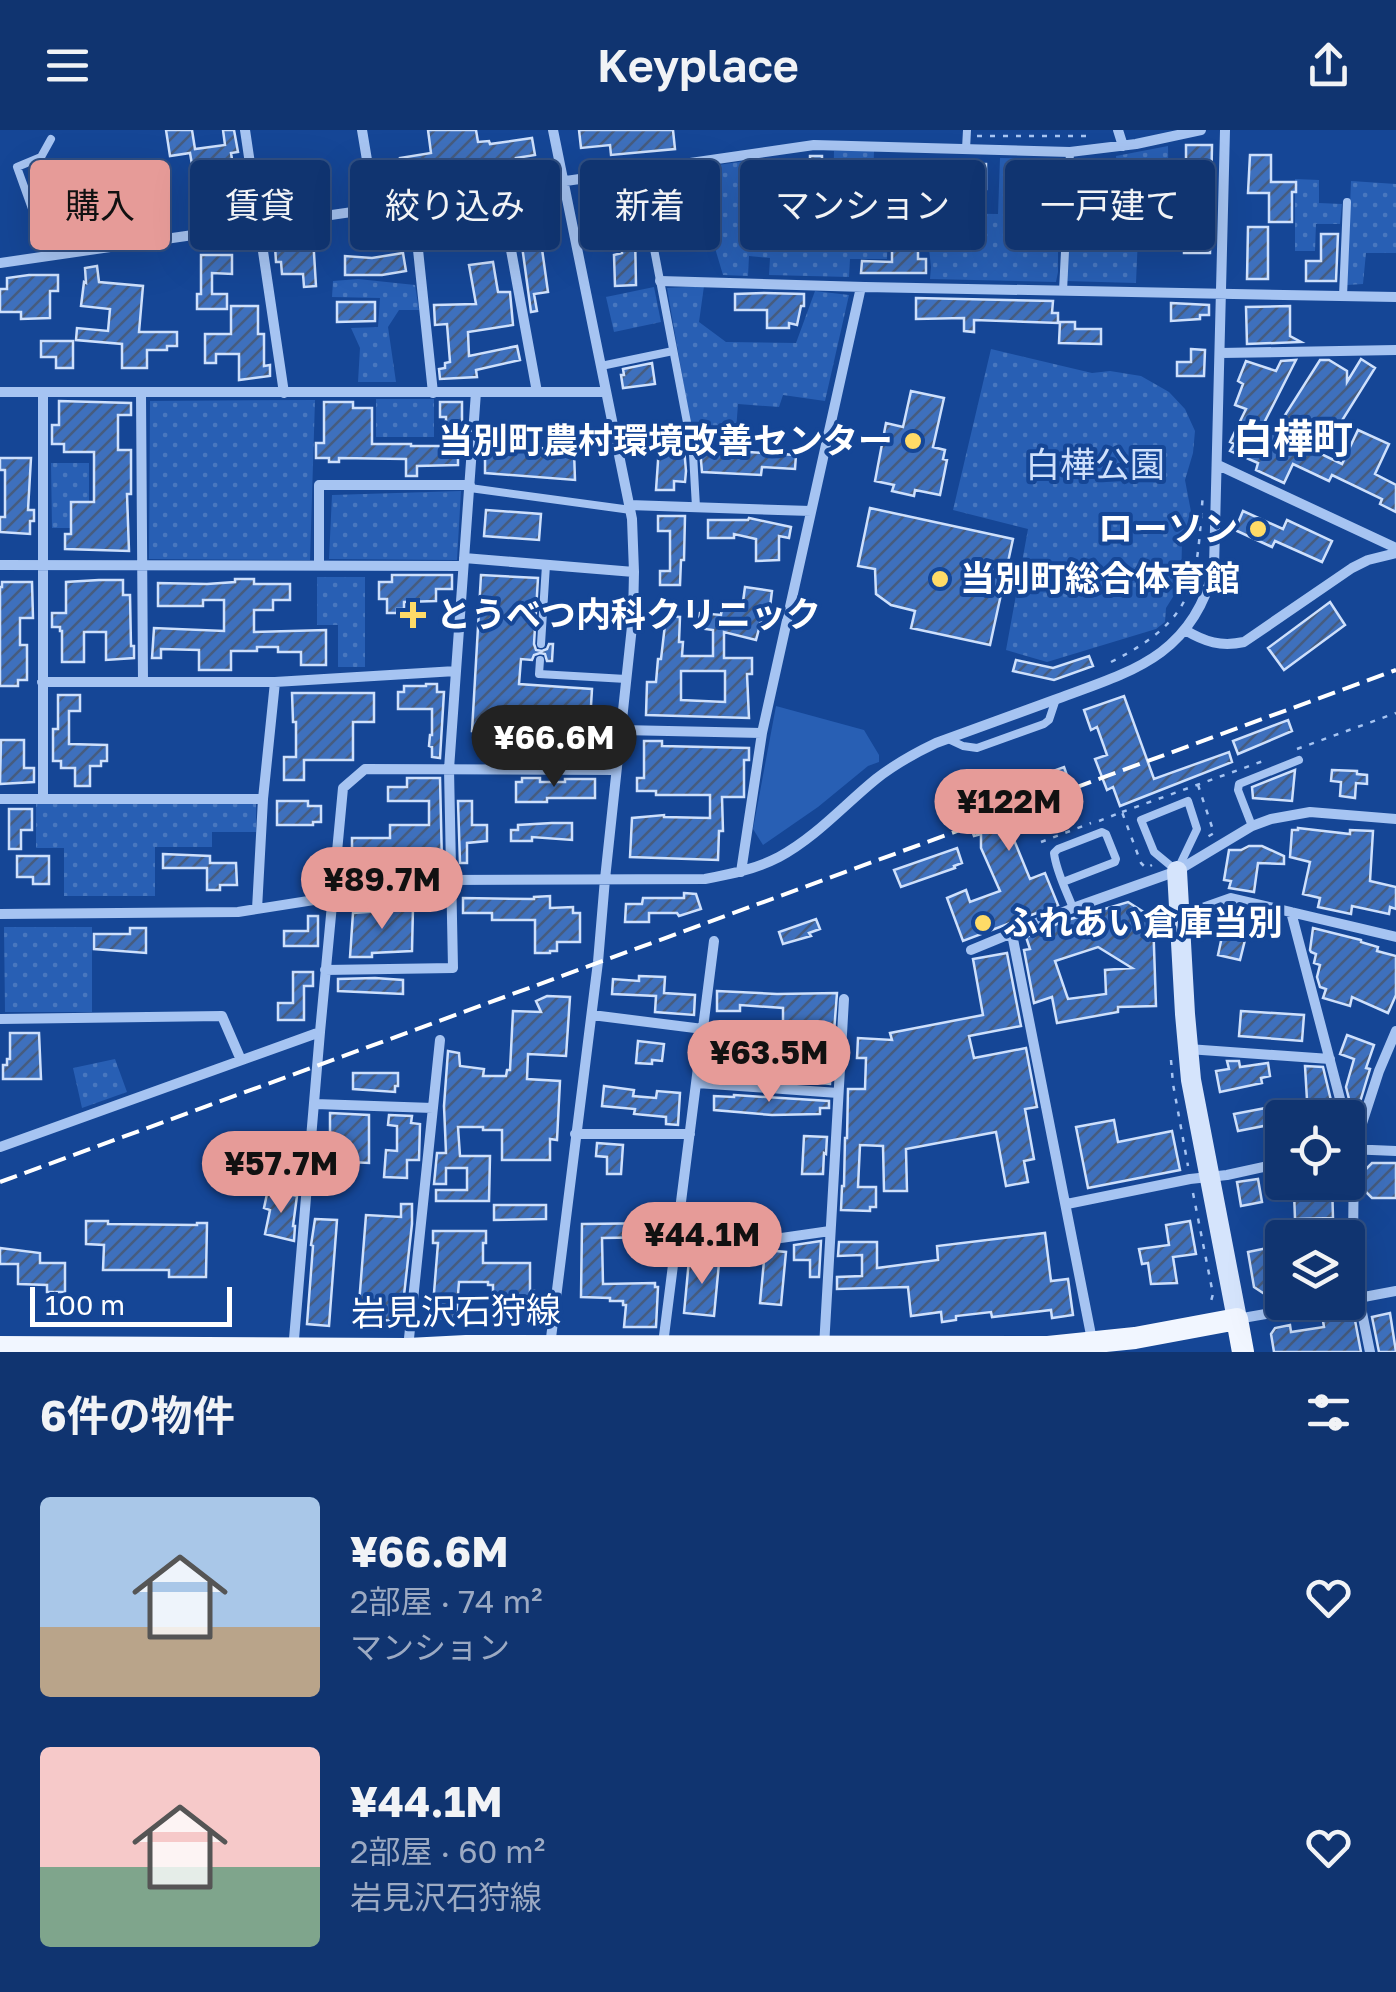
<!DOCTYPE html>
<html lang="ja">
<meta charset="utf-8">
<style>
:root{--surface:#103470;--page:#193c75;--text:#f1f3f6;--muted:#9caac3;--line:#304f83;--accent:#e69b98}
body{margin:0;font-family:"Golos Text","Noto Sans JP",sans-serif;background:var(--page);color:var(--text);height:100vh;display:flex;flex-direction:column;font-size:38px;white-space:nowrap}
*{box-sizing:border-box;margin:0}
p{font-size:32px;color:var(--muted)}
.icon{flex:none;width:55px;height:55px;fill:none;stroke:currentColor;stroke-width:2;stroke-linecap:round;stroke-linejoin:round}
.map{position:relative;height:1222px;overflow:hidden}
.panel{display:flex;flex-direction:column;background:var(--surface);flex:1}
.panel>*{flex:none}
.hud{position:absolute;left:30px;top:30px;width:1338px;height:90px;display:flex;gap:20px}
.controls{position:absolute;left:1265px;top:970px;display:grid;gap:20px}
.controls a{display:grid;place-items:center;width:100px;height:100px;border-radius:10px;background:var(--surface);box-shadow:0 10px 40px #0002,0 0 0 2px var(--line);font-size:50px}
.scale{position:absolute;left:30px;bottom:25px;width:202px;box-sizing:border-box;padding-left:10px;border:5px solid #fff;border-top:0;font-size:28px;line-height:35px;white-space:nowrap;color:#fff;-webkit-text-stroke:8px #154696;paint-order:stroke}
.price{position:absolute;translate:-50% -85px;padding:0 22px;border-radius:35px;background:var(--accent);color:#111;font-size:32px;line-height:65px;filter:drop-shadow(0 2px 5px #0008)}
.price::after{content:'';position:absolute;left:50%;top:60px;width:30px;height:22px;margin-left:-15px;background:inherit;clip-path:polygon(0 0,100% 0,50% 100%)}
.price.active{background:#222;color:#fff}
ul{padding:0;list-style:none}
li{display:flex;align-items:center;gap:30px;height:250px;padding:0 40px}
li span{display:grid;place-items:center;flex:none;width:280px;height:200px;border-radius:10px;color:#555}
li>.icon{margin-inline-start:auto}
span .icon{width:120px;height:120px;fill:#fffc;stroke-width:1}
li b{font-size:42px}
h2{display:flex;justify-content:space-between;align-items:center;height:120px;padding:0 40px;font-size:42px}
.tag{padding:0 35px;border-radius:10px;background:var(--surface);box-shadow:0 10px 40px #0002,0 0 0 2px var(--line);font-size:35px;line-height:90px}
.tag.active{background:var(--accent);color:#111}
header{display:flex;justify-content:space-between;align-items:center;height:130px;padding:0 40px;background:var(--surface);font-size:45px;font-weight:600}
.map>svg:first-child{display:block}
</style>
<header><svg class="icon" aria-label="menu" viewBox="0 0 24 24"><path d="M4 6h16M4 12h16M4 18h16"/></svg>Keyplace<svg class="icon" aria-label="share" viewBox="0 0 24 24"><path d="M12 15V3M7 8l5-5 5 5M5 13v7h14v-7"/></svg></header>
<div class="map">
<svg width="1396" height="1222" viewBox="0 0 1396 1222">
<defs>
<pattern id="grass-dots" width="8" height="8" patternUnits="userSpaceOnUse" patternTransform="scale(2.5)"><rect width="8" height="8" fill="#285fb4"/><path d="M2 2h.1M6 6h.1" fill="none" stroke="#4877bf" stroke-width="1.8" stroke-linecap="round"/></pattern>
<pattern id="building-hatch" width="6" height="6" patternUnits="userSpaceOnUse" patternTransform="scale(2.5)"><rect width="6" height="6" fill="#3e70bd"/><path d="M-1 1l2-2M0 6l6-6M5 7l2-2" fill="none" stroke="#465c7f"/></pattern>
</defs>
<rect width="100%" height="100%" fill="#154696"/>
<path fill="url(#grass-dots)" d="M1168,16L1169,83H1139L1136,153L1066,151L1071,71L1120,74L1116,26Z
M834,21H874L873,51L895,52V80L923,83L998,84L1000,28L1060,29L1064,35L1038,36L1036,63L1026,64L1027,96L1058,97V142L1056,152L930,149L931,137L927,100H888L887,129H850L849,147L769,145L770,128L749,126L748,146L723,145L712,108L693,109L690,77L719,74L718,35L745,31L743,75L833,76Z
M1295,49L1319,50V73L1342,74L1340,94H1316L1315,121H1295Z
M1351,51L1396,54V123H1366L1363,154L1347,155Z
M358,149L415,155L419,180H399L388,197L396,252H358L360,218L351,198L378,197L380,168L332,167L333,151Z
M704,156L699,192L726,212L796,213L815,161L849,165L825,271L783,265L779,277L738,274L735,314L693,308L667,158Z
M654,157L661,192L614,202L606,167Z
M991,219L1092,243L1110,241L1141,246L1169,262L1185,279L1195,301L1193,323L1185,350L1192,387L1182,412L1181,454L1166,478L1165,492L1156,499L1047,532L1006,520L1028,399L953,380Z
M376,269H434V307H376Z
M315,270L310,430L149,429L150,271Z
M51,333H89V398H52Z
M461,361L457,430L329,429L332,365Z
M317,447H365V537H338V495H317Z
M36,672L256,673V702H212V717H155V766H64V718H36Z
M4,797H92V882H5Z
M115,929L127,962L82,978L73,938Z"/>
<path fill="#285fb4" d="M776,576L864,600L879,625V632L868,636L818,677L763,715L753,699Z"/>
<path fill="url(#building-hatch)" stroke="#cee0fc" stroke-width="2.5" fill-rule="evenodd" d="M166,0H192L195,19L225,15L223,0H234L238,22L231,23L238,67L211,71L208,44L194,46L190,23L170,26Z
M428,0H476L478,12L489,11L490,14L532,8L535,25L516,28L518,42L496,45L494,31L445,37L446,50L435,52V48L403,51L400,28L431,23Z
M579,0H673L675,19L611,25L610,15L581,18Z
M1186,15H1212L1210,123H1184V97H1180V73L1181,46H1186Z
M1250,25H1271V52H1296V62H1292V92H1269V63H1248Z
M810,26H822V35H826V49H803V71L774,72V60H748V37L810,34Z
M877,33H910L911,40H933V36L986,34V59H973V49H953L952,55H905V47H877Z
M1044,38H1059V45H1061L1059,81H1056V94H1039V81H1031V66H1040V57H1044Z
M1092,42H1111V56H1088V65H1075L1076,45H1092Z
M634,52L636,155L615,156L614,125L622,123L620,92H615L614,69L593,72L591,57Z
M715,53L716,68H680L679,54Z
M536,76L548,162L534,164L537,181L531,182L517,79Z
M494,84L495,101H459L458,86Z
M1248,97H1268V149H1247Z
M892,102H918V129H926V143H861L862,131L892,132Z
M1321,104H1338L1336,151H1306V131H1321Z
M300,107H313L316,156L304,157L303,144H282L281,132H276L275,116L300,114Z
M403,123L406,141L382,145H345V126L372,128Z
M201,125H232V144L212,143V164H227V179H197V164H201Z
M493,132L498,162H510L513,195L468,202L469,226L517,216L520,230L476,240L477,247L440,249L439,239L445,238V233L450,232L447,194L435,195L434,175L476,174L469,135Z
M97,136L99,152L143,156L139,202H177V216H167V220H147V238H122V214L76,210L77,198L108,201L110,179L81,176L84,152L86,153L85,138Z
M29,145H58V161H50V188L21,189V182H0V159H7V148Z
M764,163L804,164V176H801L797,195L789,193V198H767V180H735V164Z
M916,168L1053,171L1052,183H1058V193L974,190V202L964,201V188L916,189Z
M337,172H375V191L337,192Z
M1171,173L1209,175V185H1200V189L1171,191Z
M231,176H258V204H264V236L270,235V246L239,250V224H216V233H205V204H231Z
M1290,176V206L1301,212L1247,214L1246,177Z
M1060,192H1075V199H1101V214L1059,213Z
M41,211H73V238H56V227H41Z
M1191,219L1205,220L1204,246H1177V232H1191Z
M1361,229L1375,238L1321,324L1342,334L1358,300L1389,314L1375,344L1396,355V382L1380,374L1382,369L1332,345L1329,351L1293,334L1284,353L1256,340L1258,333L1230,321L1234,314L1230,312L1246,279L1235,275L1243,254L1238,251L1246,231L1276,241L1281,231L1296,230L1263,295L1275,301L1320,230H1329L1347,241V252Z
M652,233L655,254L623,258L621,245H624L623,239Z
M911,261L944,268L933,317L945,320L943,329L947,330L940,365L915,360L914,366L892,361L894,355L875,351L886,293L903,297Z
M59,271L131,273V285H118V320H131V364H127L129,421L65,419V404H71V372H94V322H64V314H52V295H59Z
M324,272H353V278H372V314H411V316H446V287H440V272H462V310H464L463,324H458V335L417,336V346H406V329L339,328V332H329V328H316V313H324Z
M481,313L574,321L575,350L485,343V324H480Z
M659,317L684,318L686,341L685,352L674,351V360H656Z
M700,319L796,325L795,339L762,337L761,345L702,342Z
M0,328H31L28,380H34V391H30V404L0,402V387H5V340H0Z
M870,378L1013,409L990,515L911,498L915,481L891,475L876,464L875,439L858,436Z
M486,380L541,384L539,410L484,406Z
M1243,381L1283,399L1287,390L1332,411L1322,432L1275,411L1272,417L1235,400Z
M658,386H685L684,430H681L680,455H660V441H670V401H658Z
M749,388L791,397L789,408L779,406V430L756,431V409L734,404V408H708V390H748Z
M392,445H452V459H436V471L404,472V479H397V483H387V469H379V452H392Z
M481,445L538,448L534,514L536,520L542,521L547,519L549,514H553L552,531H547L545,524L540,523L534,525L532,530L521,529L519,554L592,559L589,609L472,601Z
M235,449H254V454H290V470H273V480H254V502L326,500V535H301V522H278V517H257V521H231V540H199V520L161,519V528H152L154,498L224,501V470H203V476H158V453L207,454L235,452Z
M99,450H123V465H130L131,516H134V528L106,530V502H84V532H62V501H60V497H52V483H66V452Z
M2,452H32L33,488H20V515H27V550H18V556H0V457H2Z
M745,457L772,461L770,477L765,476L756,510L724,502V528H752V544H747L749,588L646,585L647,552H656L658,529H661L666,486L680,487L679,512H683L682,526H713V500L698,498L700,483L721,485L722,477L742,479ZM681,541H725V572L681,570Z
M1330,472L1345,495L1284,540L1268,518Z
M1089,526L1093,536L1054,550L1013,541L1016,530L1053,538Z
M426,554H437V562H444L440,628L432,627V617L429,616L430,605H432V579H398V562H404V556H426Z
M292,563H374V592H353V630H304V650H284V627H296V592H293Z
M58,565H80V581H69V614L107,615V631H101V636H90V656H75V638H61V631H53V599H58Z
M1124,566L1154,649L1229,622L1232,632L1120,676L1113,657L1107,660L1095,629L1107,625L1097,597L1091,600L1084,580Z
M1288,590L1292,601L1238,624L1233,611Z
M1,610H24V638H34V652L0,654Z
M644,611H662V616L749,618V630H744V667H722L723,701H719L718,730L630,727L632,688L664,685V687L710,688V665H656V661H637V648H644Z
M1064,637L1076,671L1012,692L1014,710L1030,749L1045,743L1058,775L963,811L947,768L966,760L970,772L1000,761L981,718V704L974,706L962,674Z
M1295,640L1292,671L1253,668L1252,657Z
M1332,640L1357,641V644L1367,645V654L1356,653L1355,668L1340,666L1341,652L1331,651Z
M407,648H440L442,733L383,732V746H352V708H390V695H429V671H388V657H407Z
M522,648H540V652H565V649H595V668H547V672H516V652H522Z
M277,671H308V676H321V692H313V695H277Z
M458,671H472V695H487V711L467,713V733H460Z
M9,679H32V700H21V719H9Z
M552,693H572V710L532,707V711H511V700H518V695Z
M1298,698L1350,704V700L1373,701L1370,751L1396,757V779L1390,777L1389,784L1352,776L1351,784L1318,777L1320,768L1303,764L1310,732L1290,727L1292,700H1298Z
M1249,716H1262L1284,726V734L1258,733L1254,762L1229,758L1231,751L1224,750L1229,720H1241Z
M957,718L962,733L954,736L955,738L901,757L894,740Z
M163,724L210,726V733H236L237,755H220V760H207V738H163Z
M17,726H49V754H33V747H17Z
M684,763L696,764L701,779L679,786L677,783H649V792H625L626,774H642L643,768H684Z
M550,766V778L573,777V783H580V812H557V821H550V823H535V790H492V783H463V768L534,769V767Z
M1128,772L1153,788L1156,876L1118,877V882L1057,893L1052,867L1034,873L1024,820L1030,819L1026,807L1064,791ZM1098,817L1132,838L1105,840L1106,864L1068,869L1055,831Z
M394,777H413L412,821L372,823V827H350L353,783L394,780Z
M308,786H318V816H284V801H308Z
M816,789L820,799L809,803L811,806L783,814L779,802Z
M1224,797L1247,802L1240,830L1218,825Z
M130,798H146V823L94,819V804H130Z
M1313,798L1361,810V812L1378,817L1377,821L1396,826V865L1388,883L1352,867L1350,876L1323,868L1326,859L1320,857L1317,847L1320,835L1314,833L1316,824L1311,822L1310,820Z
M1007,823L1021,896L969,906L974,928L1026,918L1037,977L1025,979L1034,1029L1024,1031L1028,1052L1006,1056L996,1002L906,1019L907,1061H884L883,1016L860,1015L858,1057H876V1077H870V1081L841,1080L842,1056H844L845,1008H847L848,959H865L866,928H857L858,908L892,910L890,903L983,885L973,829Z
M293,842H313V856H304V890H278V873H293Z
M639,846L665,847L664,863L695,865L694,885L655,882L656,866L612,864L613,849L639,851Z
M375,848L403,850V864L338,861V849Z
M717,861L777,864L837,863L830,954L799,951V930H783V878L740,875V881H717Z
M547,866L570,867L566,926L528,924L527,949L560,951L557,1010L550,1009V1030H502V1000H483V997H458L460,1026H490L489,1071H436V1060H467V1038H446V1054H434L437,1023H446L444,976L448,921L459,923L460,936L484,939L483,946H506L507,940H510L513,881L541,882L536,871Z
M1241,881L1304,885L1302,911L1239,906Z
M10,903H39L41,949H3V935H7V929H10Z
M1347,905L1374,915L1366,938L1370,939L1360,972L1349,969L1346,957L1354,929L1340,924Z
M638,911L664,914L662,931L652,930V934L636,933Z
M716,920H744V924H769V938H747V935H716Z
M1227,931H1239L1240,937L1268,933L1270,946L1261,948L1262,953L1220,962L1216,941L1229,939Z
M1305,936L1323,937L1334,983L1308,987Z
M353,943H398V956H395V962L353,959Z
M604,956L634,960L633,966L656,968L657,961L680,963L678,995L666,994V987L634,984L635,979L602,976Z
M734,965L829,971V978H820V984L772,985L714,980V966L734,967Z
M1271,977L1274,994L1238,1001L1234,984Z
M330,983L369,985V1033L350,1032L351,1019H324V1006H330Z
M389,985L412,986L411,993L420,994L419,1030H407V1048L384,1047L386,1020L397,1021V996L388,995Z
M1114,990L1118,1012L1172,1001L1180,1040L1088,1058L1076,997Z
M804,1006L827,1007L826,1024L824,1023L823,1044H802Z
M597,1013L623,1015L621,1044H607V1027L596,1026Z
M1372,1033H1396V1068H1372L1365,1061V1040Z
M1258,1049L1262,1072L1241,1076L1237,1052Z
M1298,1052H1332L1333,1088L1295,1089L1294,1062L1299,1061Z
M267,1064L286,1068L287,1064L297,1066L293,1096H295L294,1111L265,1104L270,1080L264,1078Z
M401,1074H412V1094L401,1192L358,1187L366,1085L401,1087Z
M494,1075H546V1089L494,1090Z
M315,1089L337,1090L329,1196L307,1194L313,1116L311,1115Z
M86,1091H108V1094L197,1095V1093H207L206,1147H169V1140H103L104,1115L86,1114Z
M1190,1091L1196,1124L1173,1127L1177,1153L1151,1154L1148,1133L1142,1134L1139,1119L1169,1115L1166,1095Z
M665,1093V1107L602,1108L603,1154L655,1153V1157H658L656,1197H624L626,1175H623V1171H610V1168L581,1167L582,1094Z
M433,1101H486V1113H483V1133H530V1161H534V1174L493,1177V1155H488V1152H459L456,1188H432L438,1113H433Z
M1045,1103L1051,1151L1068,1149L1073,1185L1052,1188L1051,1180L992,1187L991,1182L956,1186V1190L942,1192L941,1182L911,1186L908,1157L837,1159V1147L862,1146V1125L838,1126L839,1112H877V1138L938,1130L937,1116Z
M821,1111L819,1147H810V1130H794V1115Z
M1282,1115V1164L1269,1167L1254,1157L1248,1122Z
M0,1118L40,1123V1133H65V1162H47V1155L18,1154V1134H0Z
M765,1120L786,1122L781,1175L760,1173Z
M716,1126H719V1133L714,1186L684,1183L689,1130L706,1131L707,1127Z
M1390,1183L1396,1222H1379L1372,1187Z
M1354,1185L1361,1222H1274L1271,1204L1275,1198L1290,1195L1291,1202L1324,1197L1323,1191Z"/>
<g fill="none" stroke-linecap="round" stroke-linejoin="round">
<path stroke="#a6c4f2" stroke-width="2.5" stroke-dasharray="5 8" stroke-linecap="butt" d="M977,6H1094
M1111,532C1199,488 1196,452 1203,363
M1297,619L1396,583
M1198,655L1214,703L1204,709
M1122,682L1266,630
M1099,691L1122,682L1141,733L1146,738L1152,735
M1041,712L1091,693
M1171,930L1173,954L1188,1036
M1193,1063L1213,1164L1211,1171L1207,1176"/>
<path stroke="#a6c4f2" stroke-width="8" d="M966,19L967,0
M639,40L693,324L696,377
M49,126L17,37L41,27L51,9
M1063,161L1070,22
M1343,166L1347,72
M601,236L673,221
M470,358L631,380
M541,514L546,435
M540,530L539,544L626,549
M948,609L963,616L977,618L1044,594L1049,590L1056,569
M1188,671L1197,699L1177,741L1154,722L1141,690Z
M1252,696L1238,660L1239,654L1299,630
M1063,752L1115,732L1116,729L1106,704L1102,702L1058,719L1054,723C1056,741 1066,760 1073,778"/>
<path stroke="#a6c4f2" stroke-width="10" d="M245,0L284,263
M362,0L375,78
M1118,0L1123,16
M500,60L537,262
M413,72L433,263
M0,133L814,15L1070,22L1136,14L1201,0
M660,151L865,157L1396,167
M1221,223L1396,220
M0,262H606
M43,262V669
M141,263L143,552
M1218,335L1396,418
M629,375L811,381
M464,428L634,442
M0,435L463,436
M319,435V355H470
M1185,500C1205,512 1221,517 1244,512L1352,438L1368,430L1396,423
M42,552H275L456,541
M621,600L762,603
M0,669H263
M741,742L762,603L861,157
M257,779L263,669L275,552
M1291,782L1345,988
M0,784L238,782L441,750L705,749C731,744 756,739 779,727C816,707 844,675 876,649C895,634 915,623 936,613C975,599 1015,584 1054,570C1130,542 1192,527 1214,438L1225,0
M1180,786L1231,768L1396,807
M1012,804L1092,1210
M971,820L1073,778L1177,741L1252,696L1271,689L1310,682L1396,689
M325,840L453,838L449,639L476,262
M592,885L703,899
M0,889L222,886L241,930
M1188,919L1330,929
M697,953L838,963
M315,974L433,978
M575,1004H690
M0,1017L320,902L343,658L365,639L616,640
M1348,1019L1396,1021
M1067,1074L1190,1049L1227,1045L1282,1033
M676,1123L830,1101
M1348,1170L1396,1161
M1237,1189L1333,1172
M663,1214L714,811
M550,1216L598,832L605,749L633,487L634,442L632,389L553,0
M824,1217L844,869
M408,1218L440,910
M293,1221L320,902
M1370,1222L1359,1168L1353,1114L1354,1018L1379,941L1396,901"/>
<path stroke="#d5e4fc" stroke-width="20" d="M1177,741L1185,884L1191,950L1237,1189"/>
<path stroke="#f1f6ff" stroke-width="22" d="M0,1217L408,1219L466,1216L1048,1217L1135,1208L1237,1189L1243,1222"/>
<path stroke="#fff" stroke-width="4" stroke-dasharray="18 8" stroke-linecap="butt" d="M0,1052L1396,540"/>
</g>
<g fill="#ffdb67" stroke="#154696" stroke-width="4">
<circle cx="913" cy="311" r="10"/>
<circle cx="1258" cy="399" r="10"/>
<circle cx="940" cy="449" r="10"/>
<path d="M408 470h10v10h10v10h-10v10h-10v-10h-10v-10h10z"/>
<circle cx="983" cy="793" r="10"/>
</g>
<g text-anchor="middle" stroke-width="8" stroke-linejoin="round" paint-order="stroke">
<g font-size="35" font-weight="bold" fill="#fff" stroke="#154696" text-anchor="start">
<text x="893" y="323" text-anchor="end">当別町農村環境改善センター</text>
<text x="1238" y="411" text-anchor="end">ローソン</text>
<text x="960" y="461">当別町総合体育館</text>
<text x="436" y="497">とうべつ内科クリニック</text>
<text x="1003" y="805">ふれあい倉庫当別</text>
</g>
<g font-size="35" fill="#cee0fc" stroke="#154696">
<text x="1095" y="347">白樺公園</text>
</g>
<g font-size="35" fill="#fff" stroke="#154696">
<text transform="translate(456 1182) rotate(-1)" y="12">岩見沢石狩線</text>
</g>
<g font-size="40" font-weight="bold" fill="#fff" stroke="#154696">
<text x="1293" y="323">白樺町</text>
</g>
</g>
</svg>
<div class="controls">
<a><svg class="icon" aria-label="locate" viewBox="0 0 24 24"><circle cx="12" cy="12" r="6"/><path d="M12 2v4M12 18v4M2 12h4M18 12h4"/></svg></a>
<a><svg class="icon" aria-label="layers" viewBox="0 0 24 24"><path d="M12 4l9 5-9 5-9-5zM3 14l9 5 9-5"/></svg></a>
</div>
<div class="scale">100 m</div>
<b class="price active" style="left:554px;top:660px">¥66.6M</b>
<b class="price" style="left:1009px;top:724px">¥122M</b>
<b class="price" style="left:382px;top:802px">¥89.7M</b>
<b class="price" style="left:769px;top:975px">¥63.5M</b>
<b class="price" style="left:281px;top:1086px">¥57.7M</b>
<b class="price" style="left:702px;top:1157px">¥44.1M</b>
<div class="hud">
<a class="tag active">購入</a>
<a class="tag">賃貸</a>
<a class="tag">絞り込み</a>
<a class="tag">新着</a>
<a class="tag">マンション</a>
<a class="tag">一戸建て</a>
</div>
</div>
<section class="panel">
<h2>6件の物件<svg class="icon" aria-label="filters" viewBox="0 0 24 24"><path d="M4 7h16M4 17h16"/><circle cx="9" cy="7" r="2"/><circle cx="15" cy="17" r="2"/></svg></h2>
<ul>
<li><span style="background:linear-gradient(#a9c7e8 65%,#b9a48a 0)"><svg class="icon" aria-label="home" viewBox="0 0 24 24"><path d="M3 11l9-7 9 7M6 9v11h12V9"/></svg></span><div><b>¥66.6M</b><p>2部屋 · 74 m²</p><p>マンション</p></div><svg class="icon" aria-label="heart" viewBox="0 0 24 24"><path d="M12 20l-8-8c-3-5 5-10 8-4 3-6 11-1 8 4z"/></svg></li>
<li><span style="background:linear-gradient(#f6c9c9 60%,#7fa58c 0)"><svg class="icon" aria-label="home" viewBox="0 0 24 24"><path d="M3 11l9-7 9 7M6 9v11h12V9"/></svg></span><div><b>¥44.1M</b><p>2部屋 · 60 m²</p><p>岩見沢石狩線</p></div><svg class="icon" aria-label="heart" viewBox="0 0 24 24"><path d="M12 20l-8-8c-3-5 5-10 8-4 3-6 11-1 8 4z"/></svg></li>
</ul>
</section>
